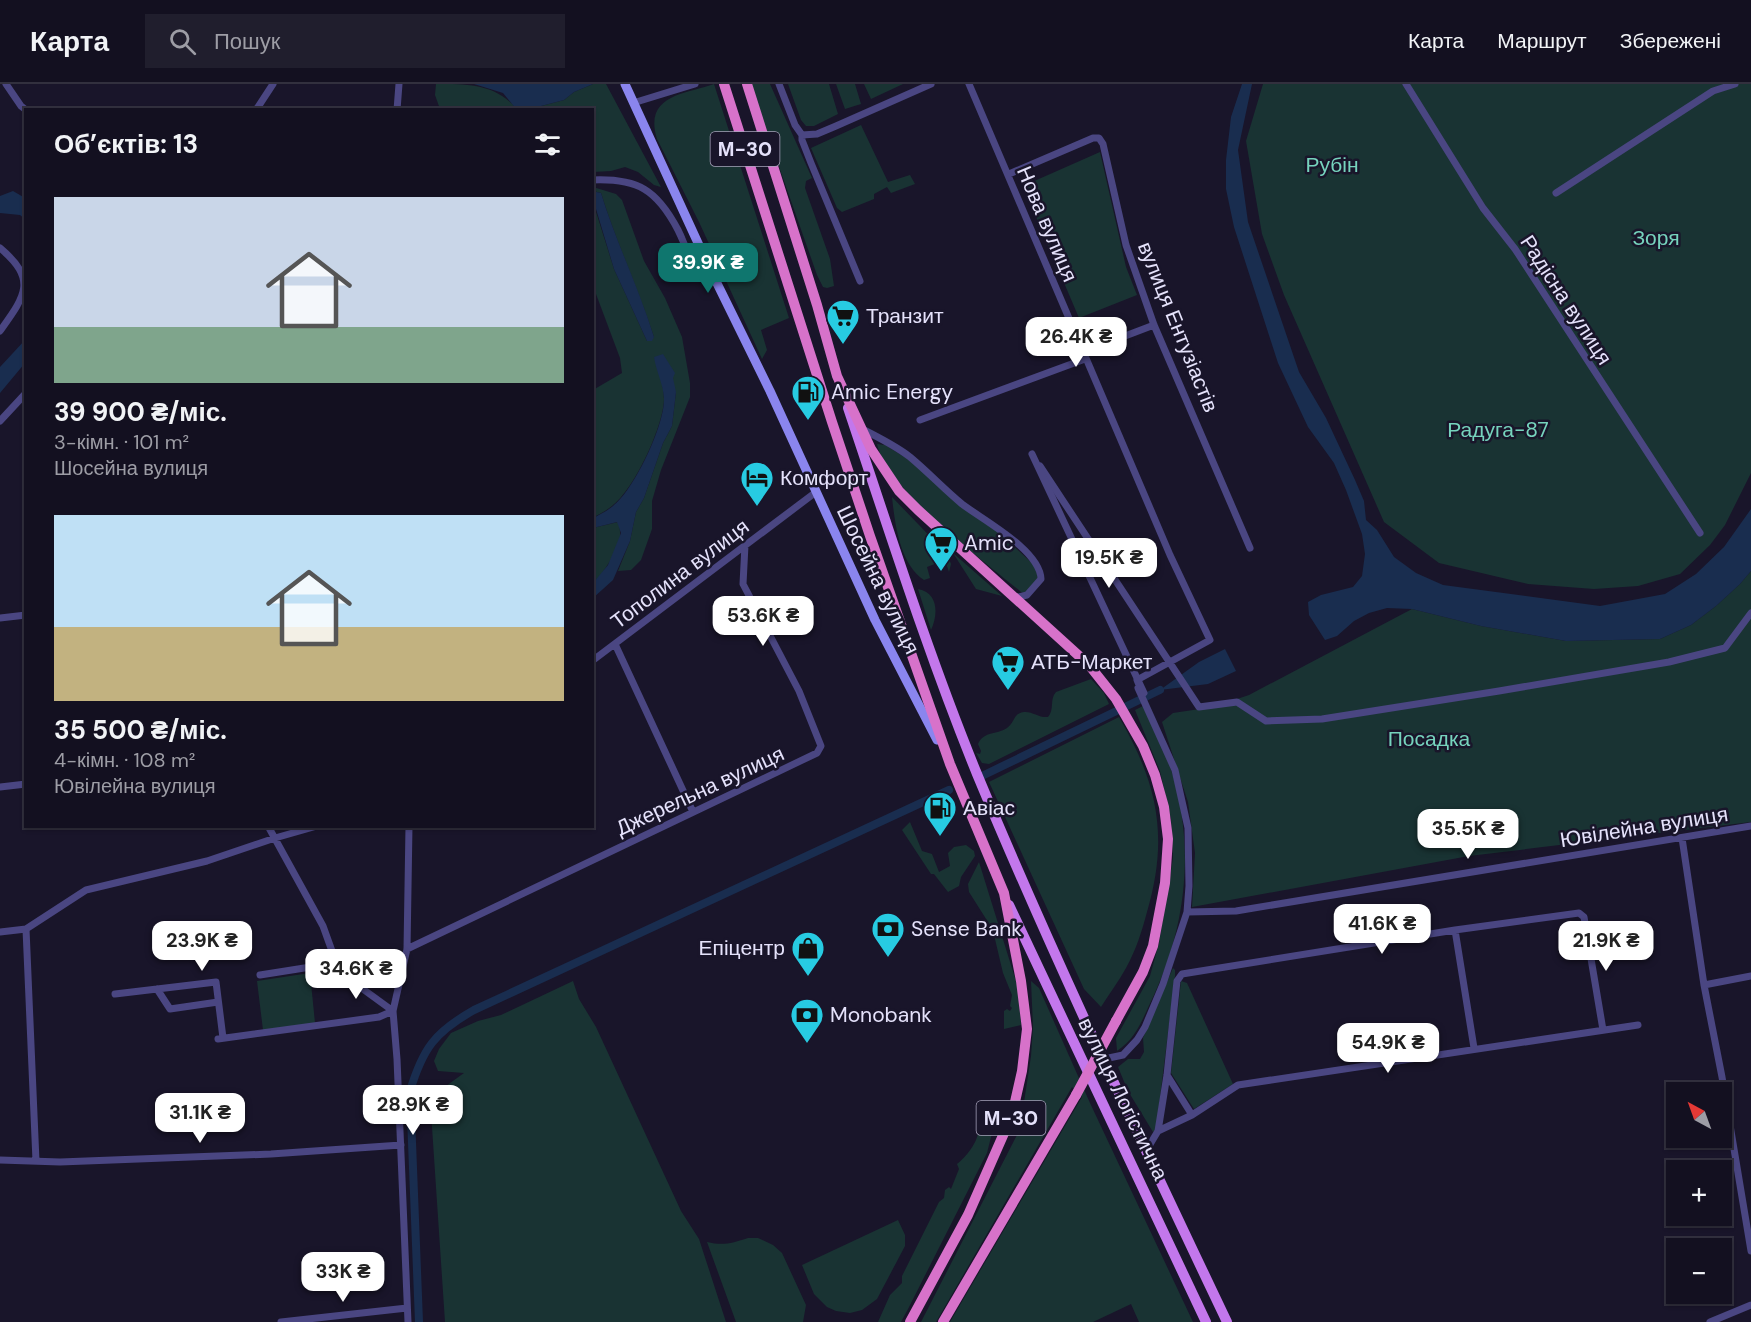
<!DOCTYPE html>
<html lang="uk">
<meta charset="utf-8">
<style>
:root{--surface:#131020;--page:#201e2d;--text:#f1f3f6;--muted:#9d9da5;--line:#32303e;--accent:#0f766e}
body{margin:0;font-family:"DM Sans",sans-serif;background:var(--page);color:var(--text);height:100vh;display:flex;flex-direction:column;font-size:22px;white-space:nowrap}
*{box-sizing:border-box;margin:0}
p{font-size:20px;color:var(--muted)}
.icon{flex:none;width:33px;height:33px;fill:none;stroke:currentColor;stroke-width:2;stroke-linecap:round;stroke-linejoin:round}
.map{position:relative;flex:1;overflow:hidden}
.panel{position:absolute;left:24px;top:24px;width:570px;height:720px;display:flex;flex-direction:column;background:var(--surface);border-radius:0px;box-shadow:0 2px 4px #0004,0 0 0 2px var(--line)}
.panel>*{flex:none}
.needle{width:39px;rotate:319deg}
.tools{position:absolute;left:1666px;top:998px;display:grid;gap:12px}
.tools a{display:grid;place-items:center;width:66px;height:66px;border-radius:0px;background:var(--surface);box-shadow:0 2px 4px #0004,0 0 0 2px var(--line);font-size:30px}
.price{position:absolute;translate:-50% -51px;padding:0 14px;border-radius:12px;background:#fff;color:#222;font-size:20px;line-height:39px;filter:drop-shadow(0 2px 3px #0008)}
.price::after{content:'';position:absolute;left:50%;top:36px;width:18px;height:14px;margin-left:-9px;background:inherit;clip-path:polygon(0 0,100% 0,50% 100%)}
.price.selected{background:var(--accent);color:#fff}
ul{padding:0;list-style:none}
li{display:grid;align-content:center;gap:12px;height:318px;padding:0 30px}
li span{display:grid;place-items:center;height:186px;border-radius:0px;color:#555}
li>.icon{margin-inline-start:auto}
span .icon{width:108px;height:108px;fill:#fffc;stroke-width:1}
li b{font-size:26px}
h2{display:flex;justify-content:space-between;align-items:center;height:72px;padding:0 30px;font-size:26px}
header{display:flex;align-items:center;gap:36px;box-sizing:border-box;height:84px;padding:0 30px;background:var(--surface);border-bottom:2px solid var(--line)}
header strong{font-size:28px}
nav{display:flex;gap:33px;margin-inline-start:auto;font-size:21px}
.search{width:420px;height:54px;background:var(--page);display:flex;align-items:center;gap:15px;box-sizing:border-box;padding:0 21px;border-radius:0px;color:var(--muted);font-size:22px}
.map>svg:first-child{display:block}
</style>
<header>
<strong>Карта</strong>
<div class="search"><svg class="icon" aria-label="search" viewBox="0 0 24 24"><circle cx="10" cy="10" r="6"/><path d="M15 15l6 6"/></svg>Пошук</div>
<nav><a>Карта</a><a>Маршрут</a><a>Збережені</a></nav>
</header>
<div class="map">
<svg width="1751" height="1238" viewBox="0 0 1751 1238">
<rect width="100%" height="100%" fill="#19152a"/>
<path fill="#193333" d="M436,0C470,0 495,0 517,25H440L435,11Z
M593,0H606L661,103L654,101L638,88L625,83L611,87L593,88L592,26H538L541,22L564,16L574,8Z
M714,0L789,234L761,246L767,266L762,275L699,138L657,55C643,10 687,10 714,0Z
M750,0H770L812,94L806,97L805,104L830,175L834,202L827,204L823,203L817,191Z
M788,0H829L838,30L814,42H806L801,36Z
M836,0H855L861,20L845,25Z
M864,0H903L871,15Z
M1263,0H1751V389L1725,441L1710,461L1680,490L1638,502L1594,505L1528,500L1439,479L1384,438L1284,211L1262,150L1246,57Z
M861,41L888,98L910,91L915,100L891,109L887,103L874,110V115L842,128L837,124L811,64Z
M1100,68L1126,183L1137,211L1079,234L1023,102Z
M593,103L616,110L622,116L644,177L665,214L682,253L690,299V313L661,386L652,417V445L641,476L631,486L618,487L630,457L636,428L644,414L663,359L672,342L676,308L659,289C662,298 664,307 664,316C663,343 634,406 612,422C606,427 599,430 593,434V306L622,289L620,274L593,202L592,115L614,185L647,257L654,253C638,204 616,158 601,109L593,107Z
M877,360L885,361L906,374L990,440L1035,482L1038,494L1025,509L1021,508C984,477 887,406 877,360Z
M892,413L947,470L951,480L949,488L945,476L927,483L930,494L924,496C900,480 895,441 892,413Z
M618,438C619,441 620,444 620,448C622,462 603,490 593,499V444Z
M953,469L1002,512L976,505Z
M1751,487V738L1469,772L1192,823L1195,769L1188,718L1162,638L1173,629L1213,623L1249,611L1412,525L1481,542L1566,557L1660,555L1691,541L1716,522L1740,500Z
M918,505C939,509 938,531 931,546Z
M1091,595L1104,609L1109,620L989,680L982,679L976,669L980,670L981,667L978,660C984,647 996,651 1007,644C1015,639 1013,629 1024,628C1032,627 1039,634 1048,633C1055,625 1049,616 1056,608Z
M1143,622C1152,643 1164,663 1171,685C1195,760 1187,840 1154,911C1143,933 1138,953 1117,967L1116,954L1150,892L1159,859L1173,774L1171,735L1160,687L1135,626Z
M1119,633C1158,700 1169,753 1147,828C1142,847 1136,866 1126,884C1119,897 1109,910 1101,923L1084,905L989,698Z
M910,738L922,767L932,770L939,788L950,782L948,769L954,763L966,761L974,767L975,772L961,793L959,802L948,808L934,790H931L902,746Z
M979,778L1019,907L1021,941L1004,945V927L1007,925L1010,927L1012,924L1010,922L1012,911L1003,889L995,855L988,838L969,808L968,800Z
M1173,884L1175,886V892L1156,1046L1153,1048L1128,1007L1118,983L1128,975H1140L1144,968L1143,954Z
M310,889L315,939L263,946L257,897Z
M573,897L579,915L596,943L681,1127L699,1155L726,1238H445L431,1028L446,1002L464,989L438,987L434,977L439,965L451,949L478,937L501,931Z
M1031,897L1039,904L1090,1019L1193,1238H1139L1131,1220L1093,1238H950L1082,1013L1072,1003L936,1238H921L1020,1045L1031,972L1033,943Z
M1181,897L1187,899L1233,1000L1194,1025L1171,989Z
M988,1030L992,1049L987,1069L908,1225L901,1238H878L890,1211L902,1199V1192L939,1118L944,1114L945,1106L949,1103L951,1105L959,1085L957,1080C966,1073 980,1056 978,1044L984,1040Z
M898,1136L905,1151V1162L877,1215L862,1226L850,1229L836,1227L827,1223L814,1210L802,1181Z
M748,1154H758L773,1161L782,1169L806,1221L803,1238H736L707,1158C723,1162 733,1159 748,1154Z"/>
<path fill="#192d4f" d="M474,0H593L574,8L564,16L541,22L538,25L517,26L503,9Z
M1242,0H1252L1238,66L1248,138L1299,288L1326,334L1355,396L1364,417L1366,436L1377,446L1394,473L1416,489L1443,501L1600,522L1665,510L1696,490L1724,463L1751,425V487L1740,500L1716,522L1691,541L1660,555L1566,557L1481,542L1412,525L1387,524L1369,529L1354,537L1337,552L1325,556L1309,531L1308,518L1321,511L1353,503L1362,492L1365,470L1362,450L1346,406L1334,379L1308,343L1278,279L1234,143L1226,105V76L1231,33Z
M13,107L25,114V135L20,131L0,129V112Z
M592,107L601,109C616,158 639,204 654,253L652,257H647L614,185L593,115Z
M25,256V279L0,309V283Z
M663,270L675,289L673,294L676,308L672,342L663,359L644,414L636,428L630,457L613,496L593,514V499L608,481L621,449L617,438L593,444V434C599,431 607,427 613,422C634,406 665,341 664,314C663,299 656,287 654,273Z
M1225,565L1236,587L1208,600L1160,606L1199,578Z"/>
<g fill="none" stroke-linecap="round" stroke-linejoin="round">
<path stroke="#192d4f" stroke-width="8" d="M984,691L1160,606
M419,1238L410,1007C423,964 435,948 474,926L949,706"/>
<path stroke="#4a4682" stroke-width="7" d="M6,0L21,22L26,26
M779,0L795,41L802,51
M969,0L1170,471L1210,556L1137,596L1139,601
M1406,0L1483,124L1515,165L1700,449
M633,19L695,0
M256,26L273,0
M397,26L399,0
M1009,90L1093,54H1099L1103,60L1126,161L1154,241L1250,464
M592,96C638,94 657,106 678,146C688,166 686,175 709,183
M1556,109L1713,7L1735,0
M0,164C38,196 25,212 0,247
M860,197L811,79L802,56V51L817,50L836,42L931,0
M1083,268L1154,241
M920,336L1085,275
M0,337L26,309
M862,345C878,353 896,362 910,373C928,388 944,405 962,420C983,436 1040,466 1041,495L1027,511L1014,514
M1040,382L1199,623L1237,618L1266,637L1322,635L1499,607L1669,578L1725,564L1751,529
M0,534L26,531
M615,560L693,728
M592,577L816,408
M0,703L26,700
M268,742L323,842L332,867
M1682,754L1704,901L1722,993L1751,1167
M1187,828L1236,827L1751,742
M26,845L36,1077
M1455,846L1474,964
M0,848L26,845L86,806L207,777L275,754L317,742
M407,865L817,669L821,662L799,607L743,500L745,461
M260,891L317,882L334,884L393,927
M1704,901L1751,892
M157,905L170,925L218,918
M115,910L216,898L223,954
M218,955L379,933L393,927
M1104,975L1123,971L1137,956L1145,943L1163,900L1187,828L1189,802L1188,744L1175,686L1138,604
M1167,991L1192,1031
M1158,1047L1167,991L1177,897L1182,890L1455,846L1579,829L1584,833L1603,946
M1146,1067L1158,1047L1192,1031L1238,1001L1638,941
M0,1076L60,1078L271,1070L401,1061
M281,1238L407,1224
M408,1238L397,975L393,927L407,865L409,742
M1710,1238L1751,1221"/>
<path stroke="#8a85ee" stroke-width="9" d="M625,0L709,183L770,307L875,536L937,656"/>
<path stroke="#c377ec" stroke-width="10" d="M848,324C889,446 928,570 977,690C1054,875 1141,1057 1227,1238
M1009,821L1206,1238"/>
<path stroke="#d772ca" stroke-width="10" d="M724,0L832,338L870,452L950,680L1004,809L1021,897L1027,945L1022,987L1012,1031L968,1131L910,1238
M747,0L817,221L837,292L871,365L899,407L918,426L1089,581L1116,615L1143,662L1155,691L1164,723L1168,755L1165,799L1153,862L1143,888L1116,937
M943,1238L1076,1011"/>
<path stroke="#4a4682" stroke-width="7" d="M1032,370L1144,609L1140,603"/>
<path stroke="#d772ca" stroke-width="10" d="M1076,1011L1116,937"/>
</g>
<defs>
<symbol id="supermarket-pin" viewBox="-11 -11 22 30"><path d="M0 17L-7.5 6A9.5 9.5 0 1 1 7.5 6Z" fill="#27cbe2" stroke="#19152a"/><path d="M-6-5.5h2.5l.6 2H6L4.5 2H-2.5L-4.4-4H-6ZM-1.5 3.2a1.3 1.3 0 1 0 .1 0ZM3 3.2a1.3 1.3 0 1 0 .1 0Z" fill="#111"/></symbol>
<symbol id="fuel-pin" viewBox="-11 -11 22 30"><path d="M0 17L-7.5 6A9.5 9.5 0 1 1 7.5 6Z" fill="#27cbe2" stroke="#19152a"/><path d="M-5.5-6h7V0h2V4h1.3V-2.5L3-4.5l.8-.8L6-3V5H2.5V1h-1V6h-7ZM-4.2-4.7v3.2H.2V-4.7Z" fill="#111"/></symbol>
<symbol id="hotel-pin" viewBox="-11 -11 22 30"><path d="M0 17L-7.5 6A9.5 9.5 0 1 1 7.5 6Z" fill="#27cbe2" stroke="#19152a"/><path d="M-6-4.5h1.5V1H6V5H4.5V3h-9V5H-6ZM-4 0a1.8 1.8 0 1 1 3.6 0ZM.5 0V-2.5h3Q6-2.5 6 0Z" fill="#111"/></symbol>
<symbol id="bank-pin" viewBox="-11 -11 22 30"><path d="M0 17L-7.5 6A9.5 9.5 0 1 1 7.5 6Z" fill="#27cbe2" stroke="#19152a"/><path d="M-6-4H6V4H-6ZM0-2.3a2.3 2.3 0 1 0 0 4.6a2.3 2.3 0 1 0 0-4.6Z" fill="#111"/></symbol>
<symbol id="shop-pin" viewBox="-11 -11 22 30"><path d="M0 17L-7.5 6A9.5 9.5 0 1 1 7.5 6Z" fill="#27cbe2" stroke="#19152a"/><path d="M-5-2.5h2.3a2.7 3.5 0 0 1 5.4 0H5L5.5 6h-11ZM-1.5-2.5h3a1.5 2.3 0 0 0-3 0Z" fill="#111"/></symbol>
</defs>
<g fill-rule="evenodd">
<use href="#supermarket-pin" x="824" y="213" width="38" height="52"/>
<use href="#fuel-pin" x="789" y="289" width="38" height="52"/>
<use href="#hotel-pin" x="738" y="375" width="38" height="52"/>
<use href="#supermarket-pin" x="922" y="440" width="38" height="52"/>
<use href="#supermarket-pin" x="989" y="559" width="38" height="52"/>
<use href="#fuel-pin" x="921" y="705" width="38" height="52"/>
<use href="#bank-pin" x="869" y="826" width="38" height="52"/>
<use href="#shop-pin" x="789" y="845" width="38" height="52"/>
<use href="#bank-pin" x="788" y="912" width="38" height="52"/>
</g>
<g text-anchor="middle" stroke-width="5" stroke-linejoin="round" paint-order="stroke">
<g fill="#19152a" stroke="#a8a4bc" stroke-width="1.5">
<rect x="710.5" y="48" width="69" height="34" rx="4.5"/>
<rect x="976.5" y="1017" width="69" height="34" rx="4.5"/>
</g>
<g font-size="20" font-weight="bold" fill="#e5e2fb">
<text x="745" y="72">М-30</text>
<text x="1011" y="1041">М-30</text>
</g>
<g font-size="21" fill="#76d3bd" stroke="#19152a">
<text x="1332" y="88">Рубін</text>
<text x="1656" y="161">Зоря</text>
<text x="1498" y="353">Радуга-87</text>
<text x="1429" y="662">Посадка</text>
</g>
<g font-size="21" fill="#e5e2fb" stroke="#19152a">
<text transform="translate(1047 140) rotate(67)" y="7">Нова вулиця</text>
<text transform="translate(1566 216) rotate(57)" y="7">Радісна вулиця</text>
<text transform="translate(1178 243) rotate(68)" y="7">вулиця Ентузіастів</text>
<text transform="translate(680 490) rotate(-37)" y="7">Тополина вулиця</text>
<text transform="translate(878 496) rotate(64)" y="7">Шосейна вулиця</text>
<text transform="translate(700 707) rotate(-25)" y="7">Джерельна вулиця</text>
<text transform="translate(1644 743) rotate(-9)" y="7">Ювілейна вулиця</text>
<text transform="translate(1123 1015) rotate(64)" y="7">вулиця Логістична</text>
</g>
<g font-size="21" fill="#e5e2fb" stroke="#19152a" text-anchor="start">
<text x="866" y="239">Транзит</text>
<text x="831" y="315">Amic Energy</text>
<text x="780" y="401">Комфорт</text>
<text x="964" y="466">Amic</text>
<text x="1031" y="585">АТБ-Маркет</text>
<text x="963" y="731">Авіас</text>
<text x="911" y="852">Sense Bank</text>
<text x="785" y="871" text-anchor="end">Епіцентр</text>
<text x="830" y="938">Monobank</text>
</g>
</g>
</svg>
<div class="tools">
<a><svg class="needle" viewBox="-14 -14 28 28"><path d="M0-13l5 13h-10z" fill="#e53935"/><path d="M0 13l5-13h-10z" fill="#9d9da5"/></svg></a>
<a>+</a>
<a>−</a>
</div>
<b class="price selected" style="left:708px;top:210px">39.9K ₴</b>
<b class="price" style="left:1076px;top:284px">26.4K ₴</b>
<b class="price" style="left:1109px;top:505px">19.5K ₴</b>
<b class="price" style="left:763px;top:563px">53.6K ₴</b>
<b class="price" style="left:1468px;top:776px">35.5K ₴</b>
<b class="price" style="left:1382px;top:871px">41.6K ₴</b>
<b class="price" style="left:202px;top:888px">23.9K ₴</b>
<b class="price" style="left:1606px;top:888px">21.9K ₴</b>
<b class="price" style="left:356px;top:916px">34.6K ₴</b>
<b class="price" style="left:1388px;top:990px">54.9K ₴</b>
<b class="price" style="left:413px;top:1052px">28.9K ₴</b>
<b class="price" style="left:200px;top:1060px">31.1K ₴</b>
<b class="price" style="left:343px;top:1219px">33K ₴</b>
<section class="panel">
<h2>Об’єктів: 13<svg class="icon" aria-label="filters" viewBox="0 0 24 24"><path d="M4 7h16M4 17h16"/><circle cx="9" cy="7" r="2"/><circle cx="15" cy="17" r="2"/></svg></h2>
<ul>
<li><span style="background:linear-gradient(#c9d6e8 70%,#7fa58c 0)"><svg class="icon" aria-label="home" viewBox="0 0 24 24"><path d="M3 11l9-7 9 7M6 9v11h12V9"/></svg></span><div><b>39 900 ₴/міс.</b><p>3-кімн. · 101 m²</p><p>Шосейна вулиця</p></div></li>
<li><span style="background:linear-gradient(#bfe0f5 60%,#c2b280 0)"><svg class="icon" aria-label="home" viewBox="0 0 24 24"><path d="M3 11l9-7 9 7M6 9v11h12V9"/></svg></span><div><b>35 500 ₴/міс.</b><p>4-кімн. · 108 m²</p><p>Ювілейна вулиця</p></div></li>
</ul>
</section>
</div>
